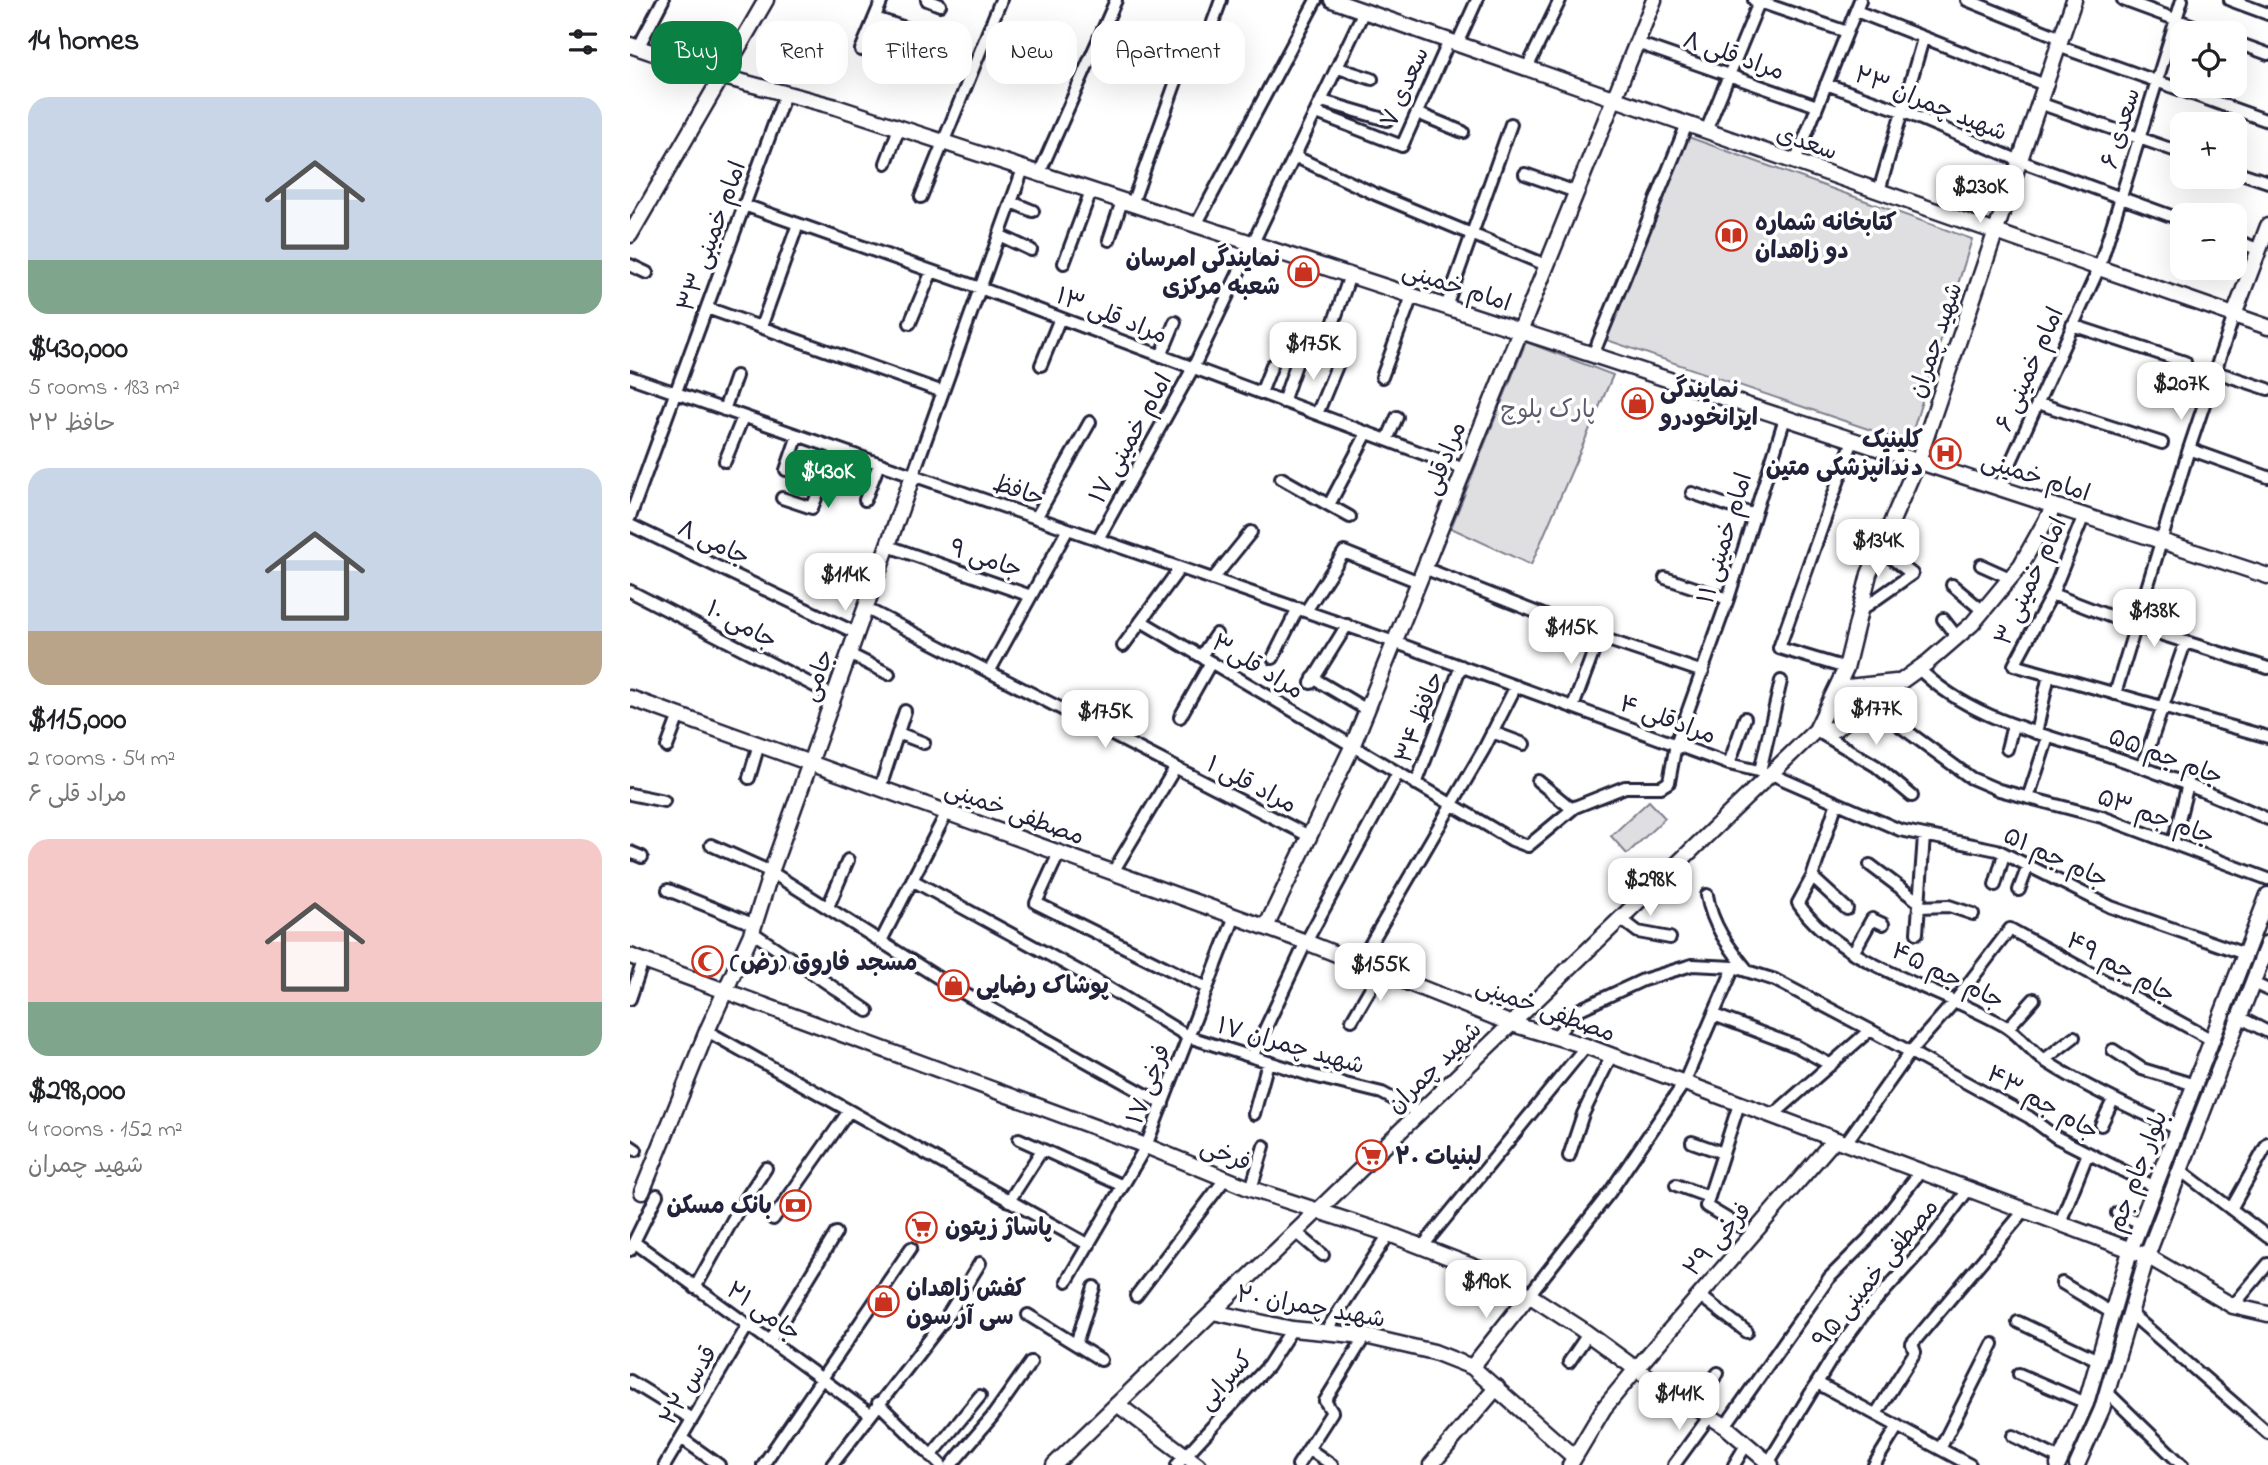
<!DOCTYPE html>
<meta charset="utf-8">
<style>
:root{--surface:#fff;--page:#f2f2f2;--text:#202124;--muted:#757577;--accent:#0b8043}
body{margin:0;font-family:"Indie Flower","Playpen Sans Arabic",sans-serif;background:var(--page);color:var(--text);height:100vh;display:flex;flex-direction:column;font-size:26px;white-space:nowrap}
*{box-sizing:border-box;margin:0}
p{font-size:23px;color:var(--muted)}
.icon{flex:none;width:38px;height:38px;fill:none;stroke:currentColor;stroke-width:2;stroke-linecap:round;stroke-linejoin:round}
.map{position:relative;flex:1;overflow:hidden}
.details{display:flex;flex-direction:column;background:var(--surface);width:630px}
.details>*{flex:none}
.top-card{position:absolute;left:21px;top:21px;width:665px;height:63px;display:flex;gap:14px}
.controls{position:absolute;left:1540px;top:21px;display:grid;gap:14px}
.controls a{display:grid;place-items:center;width:77px;height:77px;border-radius:14px;background:var(--surface);box-shadow:0 7px 28px #0002;font-size:35px}
.price{position:absolute;translate:-50% -60px;padding:0 16px;border-radius:14px;background:#fff;color:#222;font-size:23px;line-height:46px;filter:drop-shadow(0 2px 4px #0008)}
.price::after{content:'';position:absolute;left:50%;top:42px;width:21px;height:16px;margin-left:-10px;background:inherit;clip-path:polygon(0 0,100% 0,50% 100%)}
.price.selected{background:var(--accent);color:#fff}
ul{padding:0;list-style:none}
li{display:grid;align-content:center;gap:14px;height:371px;padding:0 28px}
li span{display:grid;place-items:center;height:217px;border-radius:21px;color:#555}
li>.icon{margin-inline-start:auto}
span .icon{width:126px;height:126px;fill:#fffc;stroke-width:1}
li b{font-size:30px}
h2{display:flex;justify-content:space-between;align-items:center;height:84px;padding:0 28px;font-size:30px}
.tag{padding:0 24px;border-radius:21px;background:var(--surface);box-shadow:0 7px 28px #0002;font-size:24px;line-height:63px}
.tag.selected{background:var(--accent);color:#fff}
main{display:flex;flex:1;min-height:0}
.map>svg:first-child{display:block}
</style>
<main>
<section class="details">
<h2>14 homes<svg class="icon" aria-label="filters" viewBox="0 0 24 24"><path d="M4 7h16M4 17h16"/><circle cx="9" cy="7" r="2"/><circle cx="15" cy="17" r="2"/></svg></h2>
<ul>
<li><span style="background:linear-gradient(#c9d6e8 75%,#7fa58c 0)"><svg class="icon" aria-label="home" viewBox="0 0 24 24"><path d="M3 11l9-7 9 7M6 9v11h12V9"/></svg></span><div><b>$430,000</b><p>5 rooms · 183 m²</p><p>حافظ ۲۲</p></div></li>
<li><span style="background:linear-gradient(#c9d6e8 75%,#b9a48a 0)"><svg class="icon" aria-label="home" viewBox="0 0 24 24"><path d="M3 11l9-7 9 7M6 9v11h12V9"/></svg></span><div><b>$115,000</b><p>2 rooms · 54 m²</p><p>مراد قلی ۶</p></div></li>
<li><span style="background:linear-gradient(#f6c9c9 75%,#7fa58c 0)"><svg class="icon" aria-label="home" viewBox="0 0 24 24"><path d="M3 11l9-7 9 7M6 9v11h12V9"/></svg></span><div><b>$298,000</b><p>4 rooms · 152 m²</p><p>شهید چمران</p></div></li>
</ul>
</section>
<div class="map">
<svg width="1638" height="1465" viewBox="0 0 1638 1465">
<rect width="100%" height="100%" fill="#fff"/>
<filter id="ink" filterUnits="userSpaceOnUse"><feTurbulence type="fractalNoise" baseFrequency=".0143" numOctaves="2"/><feDisplacementMap in="SourceGraphic" scale="14" xChannelSelector="R" yChannelSelector="G"/><feConvolveMatrix kernelMatrix="1 2 1 2 8 2 1 2 1" color-interpolation-filters="sRGB"/></filter>
<g filter="url(#ink)">
<path fill="#dfdfe2" stroke="#80808e" stroke-width="2" d="M1050,134L1342,239L1279,443L968,337Z
M896,342L983,375L901,565L821,528Z
M1019,801L1035,818L997,854L981,836Z"/>
<g fill="none" stroke-linecap="round" stroke-linejoin="round">
<defs>
<path id="street" d="M297,0L310,5
M1124,0L1217,32
M1337,0L1431,38
M1493,0L1583,33
M1600,0L1638,14
M1226,11L1415,85
M245,18L276,28
M578,36L591,0
M1605,42L1638,54
M1007,43L1187,106
M827,44L847,0
M1428,46L1638,121
M8,48L33,0
M231,50L252,0
M708,68L742,79
M897,68L930,0
M1196,84L1272,111L1390,161L1552,220
M692,101L757,120
M1409,103L1552,153
M687,113L772,146L819,41
M787,113L833,132
M1076,131L1130,0
M666,157L745,194L916,265
M1165,162L1230,0
M256,163L269,128
M1605,171L1638,182
M409,174L486,0
M895,174L946,192
M1249,191L1293,39
M291,197L371,0
M381,202L403,211
M502,204L549,73
M114,205L350,288L834,469
M566,225L686,0
M369,235L401,250
M479,240L492,201
M1605,240L1627,249
M434,263L461,191
M0,265L17,273
M816,307L881,124
M77,308L313,392
M280,323L302,271
M1442,325L1555,362
M131,327L168,224
M701,330L720,275
M963,355L1057,124
M531,356L545,322
M411,365L430,318
M1583,371L1638,389
M0,377L764,642L1099,764L1141,774L1270,830L1367,850L1481,907L1615,954
M752,377L782,296
M631,393L642,365
M653,402L671,350
M1407,403L1532,443
M94,410L106,376
M687,414L709,361
M757,440L767,417
M1559,449L1638,477
M95,461L113,417
M156,470L168,435
M283,475L393,169
M651,478L720,517
M1369,488L1469,268L1552,0
M1062,493L1122,514
M152,498L182,508L206,449
M235,500L249,464
M699,505L737,433
M1454,515L1422,594L1384,665L1638,737
M0,517L155,94
M406,518L460,422
M0,525L226,633
M468,539L563,368L734,11
M258,546L401,596
M199,562L245,582
M1351,565L1380,578
M794,568L969,637L1073,672
M1035,578L1098,599
M583,579L621,532
M1322,585L1353,611
M0,591L204,696
M1422,594L1505,626L1638,668
M235,608L679,836
M1231,610L1282,574L1250,549
M676,611L714,552L789,582
M1313,619L1327,637
M511,621L882,840L898,846L945,807L995,787H1031L1039,782L1046,744L1098,599L1155,418
M493,646L550,568
M219,654L259,674
M571,656L586,634
M643,658L668,608
M1216,668L1149,648L1223,440
M1288,668C1340,720 1412,733 1480,756C1534,774 1586,796 1638,819
M359,672L438,529
M683,678L737,710
M681,683L717,625
M1485,694L1559,449L1604,315
M1240,704L1341,778L1369,790L1472,817L1638,879
M943,707L969,637
M550,717L581,662
M1187,731L1246,766L1282,796
M862,732L894,744
M268,733L294,743
M1406,733L1419,675
M37,747L49,715
M1377,749L1383,725
M1099,764L1115,718
M1512,767L1555,643
M1130,771L1151,681
M119,778L129,744
M908,781L942,809
M786,784L831,666
M250,788L275,711
M0,794L34,801
M1398,798L1418,737
M1206,805L1182,877L1168,903C1208,964 1311,989 1375,1026C1390,1035 1401,1051 1415,1061C1457,1088 1502,1109 1548,1129
M1543,843L1558,784
M81,845L141,872L326,989L533,1104
M0,852L12,857
M429,853L406,903L577,988
M1240,865L1289,902
M483,872L545,768
M1182,877L1217,909
M282,880L467,981L559,1037L683,1076L752,1093L789,1113
M1365,885L1374,854
M38,890L125,925
M1389,890L1398,866
M1077,895C1082,926 1099,947 1118,971
M198,907L218,860
M1289,907L1319,906L1343,914
M991,919L1008,932L1040,938
M122,932L238,1011
M1287,933L1294,836
M251,941L317,812
M1223,953L1242,919L1253,924
M730,962L854,749L886,686
M1623,983L1638,990
M0,999L13,961
M1084,1015L1166,1046L1201,1065
M1609,1017L1638,1032
M722,1020L751,970
M1378,1028L1404,999
M77,1031L459,1245
M926,1036L948,1010L1013,980L1062,965L1104,967L1145,980L1240,1030L1399,1117L1426,1137L1525,1187
M1483,1050L1512,1069L1565,1085
M622,1057L676,942L768,773
M1414,1060L1444,1037
M624,1114L638,1062
M1142,1116L1240,1030
M1471,1125L1483,1100
M389,1139L493,1186
M1062,1142L1093,1153
M1215,1144L1281,1051L1325,1001L1380,929L1582,1040
M0,1146L6,1150
M939,1156L953,1114L981,1056
M1550,1170L1638,1237
M1046,1185L1079,1197
M621,1189L634,1146
M379,1201L412,1150
M1601,1209L1638,1143
M1487,1213L1511,1223
M143,1219L219,1111
M1429,1225L1458,1153
M1109,1226L1076,1206L1109,1104
M666,1232L693,1255
M4,1242L240,1414
M792,1247L956,1046
M0,1250L27,1195
M437,1281L516,1146L605,916
M1432,1283L1482,1313
M65,1288L107,1212L136,1168
M899,1295L980,1192L1054,1083L1104,967
M1069,1295L1117,1332
M506,1296L595,1179
M1603,1306L1638,1264
M1500,1313L1638,1433
M398,1315L471,1360
M1388,1322L1468,1360
M696,1331L759,1234
M140,1341L206,1233
M446,1344L464,1287
M939,1362L958,1334
M1389,1374L1456,1403
M0,1381L62,1419
M1187,1383L1340,1465
M1477,1392L1552,1465
M248,1403L311,1465
M1062,1405L1088,1373
M1246,1414L1285,1352L1282,1344L1394,1211
M1095,1426L1199,1278L1238,1239L1290,1172
M1383,1436L1430,1459
M51,1438L89,1465
M679,1449L702,1465
M1310,1449L1363,1344
M301,1456L350,1396
M35,1465L118,1325
M133,1465L281,1248
M202,1465L316,1318L350,1263
M321,1465L362,1417L401,1362
M547,1465L638,1366L662,1329
M668,1465L702,1412L695,1401L735,1336
M1044,1465L1079,1417
M1104,1465L1116,1445
M1137,1465L1204,1355L1234,1314L1300,1241L1338,1190
M1244,1465L1268,1426"/>
<path id="secondary" d="M702,0L1638,327
M0,45L94,77L206,107L1638,576
M0,235L136,0
M1604,315L1638,226
M1208,688L1266,682
M0,698L676,942L882,1024L956,1046L1517,1256L1603,1306L1638,1314
M1186,730L1216,668L1239,574L1288,461L1444,0
M636,927L722,747L1024,0
M0,956L516,1146L621,1189L759,1234L847,1268L899,1295L950,1328L1006,1369L1095,1426L1141,1465
M12,1192L77,1031L122,932L141,872L283,475
M583,1312L662,1329L735,1336L804,1352L842,1367L944,1457
M842,1367L899,1295
M487,1404L568,1465
M424,1465L1186,730L1205,729L1298,662L1342,624L1391,565L1424,506
M801,1465L867,1387
M940,1465L974,1408L1006,1369L1204,1140
M1428,1465L1456,1403L1500,1251L1638,895
M1447,1465L1472,1409L1517,1256L1638,943"/>
</defs>
<use href="#street" stroke="#22223b" stroke-width="16"/>
<use href="#secondary" stroke="#22223b" stroke-width="19"/>
<use href="#street" stroke="#fff" stroke-width="10"/>
<use href="#secondary" stroke="#fff" stroke-width="14"/>
</g>
</g>
<defs>
<symbol id="library-ring" viewBox="-11 -11 22 22"><circle r="9.5" fill="#fff" stroke="#c8321e" stroke-width="1.5"/><path d="M-6-4Q-3-5.5-.7-3.5V5Q-3 3-6 4ZM6-4Q3-5.5 .7-3.5V5Q3 3 6 4Z" fill="#c8321e"/></symbol>
<symbol id="shop-ring" viewBox="-11 -11 22 22"><circle r="9.5" fill="#fff" stroke="#c8321e" stroke-width="1.5"/><path d="M-5-2.5h2.3a2.7 3.5 0 0 1 5.4 0H5L5.5 6h-11ZM-1.5-2.5h3a1.5 2.3 0 0 0-3 0Z" fill="#c8321e"/></symbol>
<symbol id="hospital-ring" viewBox="-11 -11 22 22"><circle r="9.5" fill="#fff" stroke="#c8321e" stroke-width="1.5"/><path d="M-5-5h3v3.5h4V-5h3V5h-3V1.5h-4V5h-3Z" fill="#c8321e"/></symbol>
<symbol id="mosque-ring" viewBox="-11 -11 22 22"><circle r="9.5" fill="#fff" stroke="#c8321e" stroke-width="1.5"/><path d="M3.5-4.9A6 6 0 1 0 3.5 4.9A5 5 0 1 1 3.5-4.9Z" fill="#c8321e"/></symbol>
<symbol id="supermarket-ring" viewBox="-11 -11 22 22"><circle r="9.5" fill="#fff" stroke="#c8321e" stroke-width="1.5"/><path d="M-6-5.5h2.5l.6 2H6L4.5 2H-2.5L-4.4-4H-6ZM-1.5 3.2a1.3 1.3 0 1 0 .1 0ZM3 3.2a1.3 1.3 0 1 0 .1 0Z" fill="#c8321e"/></symbol>
<symbol id="bank-ring" viewBox="-11 -11 22 22"><circle r="9.5" fill="#fff" stroke="#c8321e" stroke-width="1.5"/><path d="M-6-4H6V4H-6ZM0-2.3a2.3 2.3 0 1 0 0 4.6a2.3 2.3 0 1 0 0-4.6Z" fill="#c8321e"/></symbol>
</defs>
<g fill-rule="evenodd">
<use href="#library-ring" x="1084" y="218" width="35" height="35"/>
<use href="#shop-ring" x="656" y="254" width="35" height="35"/>
<use href="#shop-ring" x="990" y="386" width="35" height="35"/>
<use href="#hospital-ring" x="1298" y="436" width="35" height="35"/>
<use href="#mosque-ring" x="60" y="944" width="35" height="35"/>
<use href="#shop-ring" x="306" y="968" width="35" height="35"/>
<use href="#supermarket-ring" x="724" y="1138" width="35" height="35"/>
<use href="#bank-ring" x="148" y="1188" width="35" height="35"/>
<use href="#supermarket-ring" x="274" y="1210" width="35" height="35"/>
<use href="#shop-ring" x="236" y="1284" width="35" height="35"/>
</g>
<g text-anchor="middle" stroke-width="7" stroke-linejoin="round" paint-order="stroke">
<g font-size="24" fill="#22223b" stroke="#fff">
<text transform="translate(1104 55) rotate(19)" y="8">مراد قلی ۸</text>
<text transform="translate(774 87) rotate(-66)" y="8">سعدی ۷</text>
<text transform="translate(1301 103) rotate(22)" y="8">شهید چمران ۲۳</text>
<text transform="translate(1490 128) rotate(-73)" y="8">سعدی ۶</text>
<text transform="translate(1177 142) rotate(19)" y="8">سعدی</text>
<text transform="translate(81 236) rotate(-70)" y="8">امام خمینی ۳۳</text>
<text transform="translate(827 286) rotate(18)" y="8">امام خمینی</text>
<text transform="translate(482 315) rotate(21)" y="8">مراد قلی ۱۳</text>
<text transform="translate(1305 340) rotate(-71)" y="8">شهید چمران</text>
<text transform="translate(1399 369) rotate(-66)" y="8">امام خمینی ۶</text>
<text transform="translate(500 438) rotate(-61)" y="8">امام خمینی ۱۷</text>
<text transform="translate(814 458) rotate(-68)" y="8">مرادقلی</text>
<text transform="translate(1406 476) rotate(18)" y="8">امام خمینی</text>
<text transform="translate(389 490) rotate(19)" y="8">حافظ</text>
<text transform="translate(1094 538) rotate(-73)" y="8">امام خمینی ۱۱</text>
<text transform="translate(84 542) rotate(25)" y="8">جامی ۸</text>
<text transform="translate(356 558) rotate(19)" y="8">جامی ۹</text>
<text transform="translate(1400 581) rotate(-65)" y="8">امام خمینی ۳</text>
<text transform="translate(112 624) rotate(28)" y="8">جامی ۱۰</text>
<text transform="translate(628 666) rotate(31)" y="8">مراد قلی۳</text>
<text transform="translate(187 675) rotate(-70)" y="8">جامی</text>
<text transform="translate(789 717) rotate(-69)" y="8">حافظ ۳۴</text>
<text transform="translate(1038 719) rotate(20)" y="8">مرادقلی ۴</text>
<text transform="translate(1536 756) rotate(21)" y="8">جام جم ۵۵</text>
<text transform="translate(622 784) rotate(27)" y="8">مراد قلی ۱</text>
<text transform="translate(385 812) rotate(20)" y="8">مصطفی خمینی</text>
<text transform="translate(1526 816) rotate(20)" y="8">جام جم ۵۳</text>
<text transform="translate(1426 857) rotate(25)" y="8">جام جم ۵۱</text>
<text transform="translate(1491 967) rotate(29)" y="8">جام جم ۴۹</text>
<text transform="translate(1318 975) rotate(26)" y="8">جام جم ۴۵</text>
<text transform="translate(916 1009) rotate(20)" y="8">مصطفی خمینی</text>
<text transform="translate(661 1045) rotate(16)" y="8">شهید چمران ۱۷</text>
<text transform="translate(804 1067) rotate(-44)" y="8">شهید چمران</text>
<text transform="translate(518 1084) rotate(-69)" y="8">فرخی ۱۷</text>
<text transform="translate(1413 1102) rotate(30)" y="8">جام جم ۴۳</text>
<text transform="translate(596 1154) rotate(22)" y="8">فرخی</text>
<text transform="translate(1507 1171) rotate(-69)" y="8">بلوار جام جم</text>
<text transform="translate(1087 1239) rotate(-49)" y="8">فرخی ۲۹</text>
<text transform="translate(1245 1273) rotate(-51)" y="8">مصطفی خمینی ۹۵</text>
<text transform="translate(681 1306) rotate(10)" y="8">شهید چمران ۲۰</text>
<text transform="translate(134 1311) rotate(35)" y="8">جامی ۲۱</text>
<text transform="translate(595 1380) rotate(-48)" y="8">کسرایی</text>
<text transform="translate(58 1385) rotate(-59)" y="8">قدس ۲۲</text>
</g>
<g font-size="24" font-weight="bold" fill="#22223b" stroke="#fff" text-anchor="start">
<text x="1125" y="230">کتابخانه شماره<tspan x="1125" dy="28">دو زاهدان</tspan></text>
<text x="650" y="266" text-anchor="end">نمایندگی امرسان<tspan x="650" dy="28">شعبه مرکزی</tspan></text>
<text x="1030" y="397">نمایندگی<tspan x="1030" dy="28">ایرانخودرو</tspan></text>
<text x="1293" y="447" text-anchor="end">کلینیک<tspan x="1293" dy="28">دندانپزشکی متین</tspan></text>
<text x="100" y="970">مسجد فاروق (رض)</text>
<text x="346" y="993">پوشاک رضایی</text>
<text x="765" y="1164">لبنیات ۲۰</text>
<text x="142" y="1213" text-anchor="end">بانک مسکن</text>
<text x="315" y="1235">پاساژ زیتون</text>
<text x="276" y="1296">کفش زاهدان<tspan x="276" dy="28">سی آر سون</tspan></text>
</g>
<g font-size="24" fill="#5b5b6d" stroke="#fff">
<text x="918" y="417">پارک بلوچ</text>
</g>
</g>
</svg>
<div class="controls">
<a><svg class="icon" aria-label="locate" viewBox="0 0 24 24"><circle cx="12" cy="12" r="6"/><path d="M12 2v4M12 18v4M2 12h4M18 12h4"/></svg></a>
<a>+</a>
<a>−</a>
</div>
<b class="price" style="left:1350px;top:225px">$230K</b>
<b class="price" style="left:683px;top:382px">$175K</b>
<b class="price" style="left:1551px;top:422px">$207K</b>
<b class="price selected" style="left:198px;top:510px">$430K</b>
<b class="price" style="left:1248px;top:579px">$134K</b>
<b class="price" style="left:215px;top:613px">$114K</b>
<b class="price" style="left:1524px;top:649px">$138K</b>
<b class="price" style="left:941px;top:666px">$115K</b>
<b class="price" style="left:1246px;top:747px">$177K</b>
<b class="price" style="left:475px;top:750px">$175K</b>
<b class="price" style="left:1020px;top:918px">$298K</b>
<b class="price" style="left:750px;top:1003px">$155K</b>
<b class="price" style="left:856px;top:1320px">$190K</b>
<b class="price" style="left:1049px;top:1432px">$141K</b>
<div class="top-card">
<a class="tag selected">Buy</a>
<a class="tag">Rent</a>
<a class="tag">Filters</a>
<a class="tag">New</a>
<a class="tag">Apartment</a>
</div>
</div>
</main>
